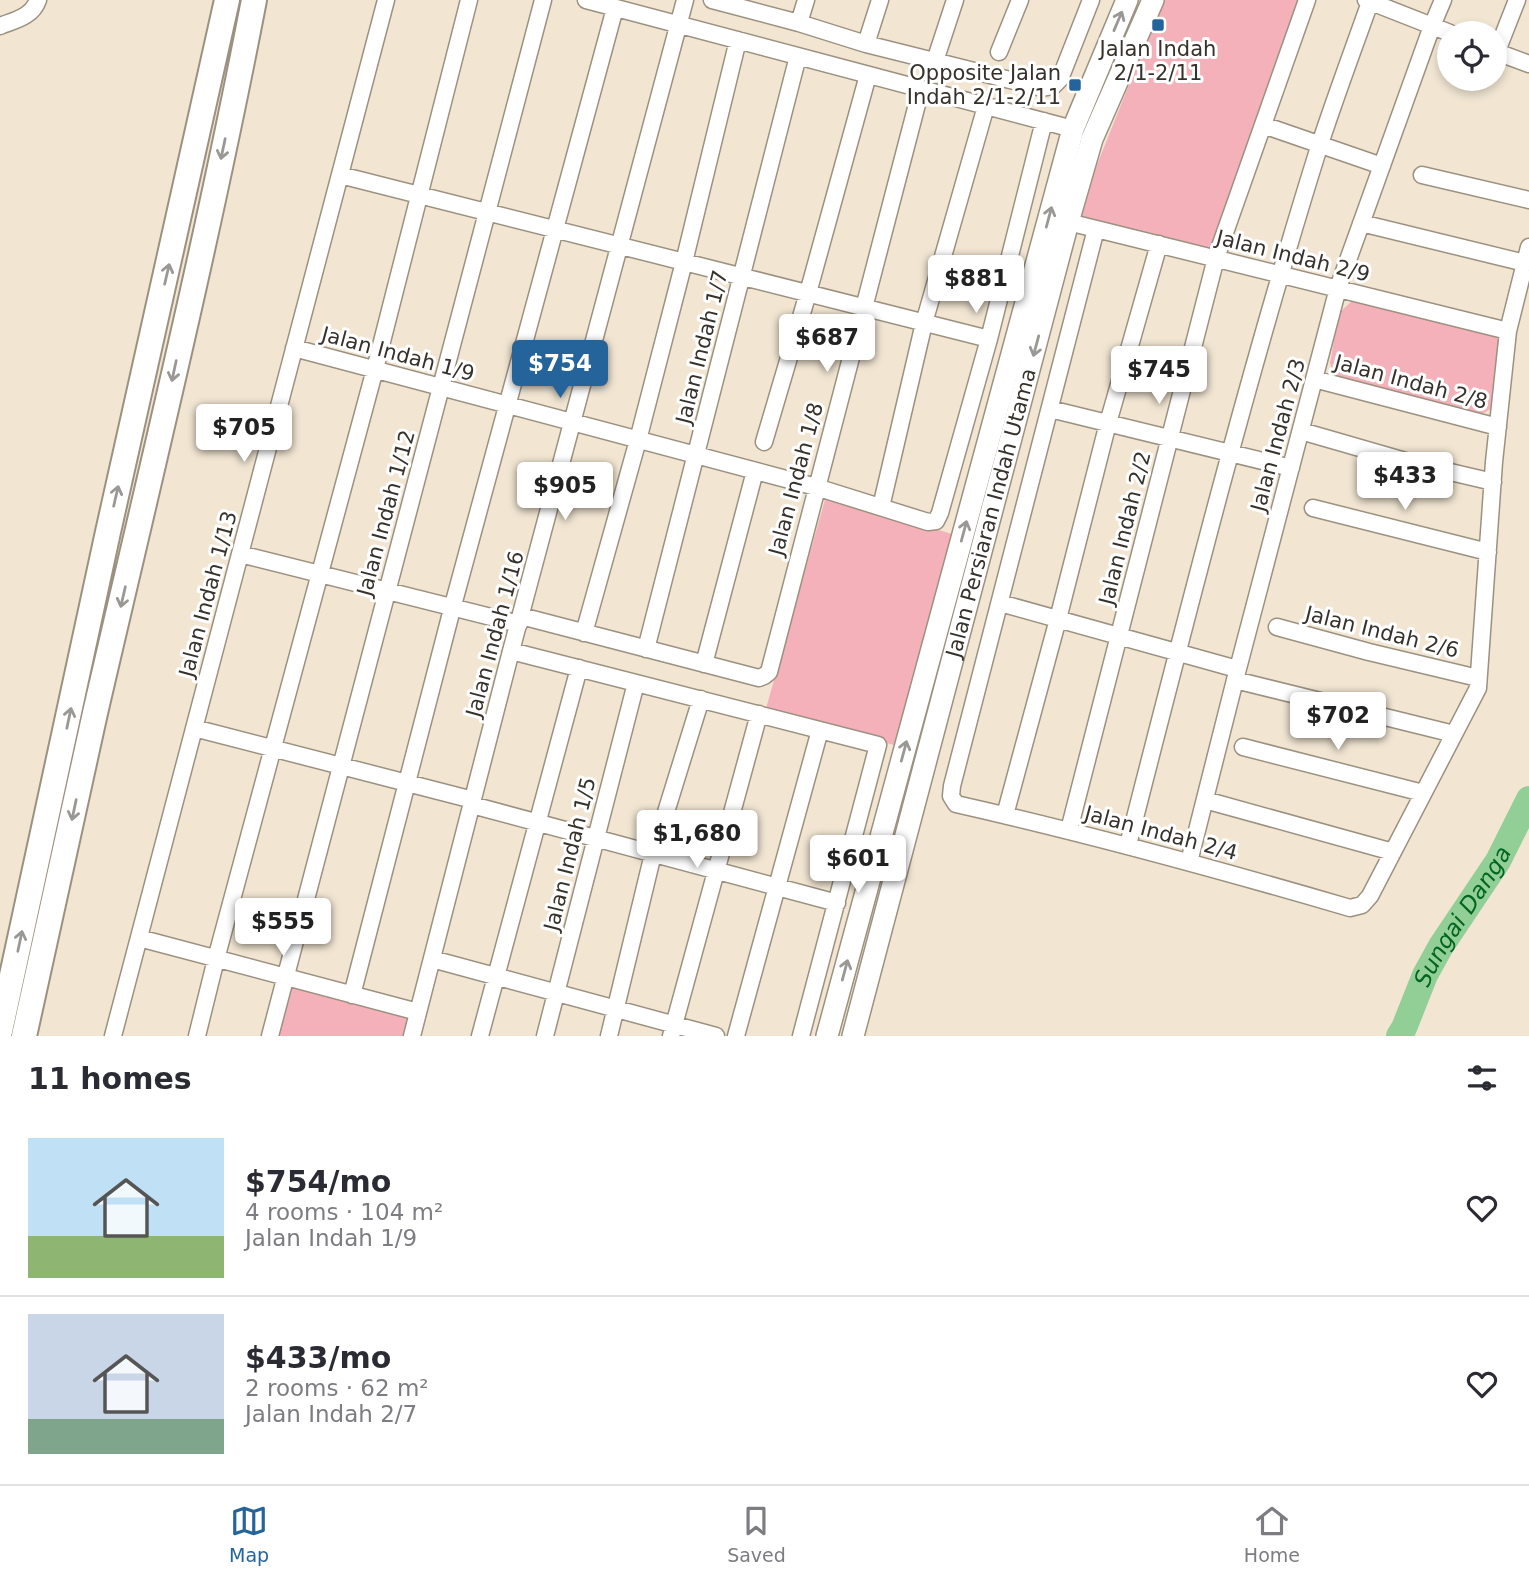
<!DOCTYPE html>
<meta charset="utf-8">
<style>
:root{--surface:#fff;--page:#f7f7f7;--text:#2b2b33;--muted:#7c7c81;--line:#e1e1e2;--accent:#25649a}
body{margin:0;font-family:"DejaVu Sans",sans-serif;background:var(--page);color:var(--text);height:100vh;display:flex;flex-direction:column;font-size:26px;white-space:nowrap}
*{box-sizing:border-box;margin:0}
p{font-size:23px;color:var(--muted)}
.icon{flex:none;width:38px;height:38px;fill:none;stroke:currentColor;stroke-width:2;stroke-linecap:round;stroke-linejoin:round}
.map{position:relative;height:1036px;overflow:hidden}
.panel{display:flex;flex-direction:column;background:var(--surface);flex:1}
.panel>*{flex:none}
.tools{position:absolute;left:1437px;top:21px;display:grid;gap:14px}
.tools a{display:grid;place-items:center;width:70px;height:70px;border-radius:50%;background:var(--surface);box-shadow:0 4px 10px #0003;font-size:35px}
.price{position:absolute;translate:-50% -60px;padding:0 16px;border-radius:7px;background:#fff;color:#222;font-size:23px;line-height:46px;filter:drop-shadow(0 2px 4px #0008)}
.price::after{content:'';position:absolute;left:50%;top:42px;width:21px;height:16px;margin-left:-10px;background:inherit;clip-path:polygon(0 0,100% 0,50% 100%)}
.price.active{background:var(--accent);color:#fff}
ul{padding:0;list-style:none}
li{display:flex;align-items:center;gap:21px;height:175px;padding:0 28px}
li+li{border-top:2px solid var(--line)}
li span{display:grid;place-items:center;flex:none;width:196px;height:140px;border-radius:0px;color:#555}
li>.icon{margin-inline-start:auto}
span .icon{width:84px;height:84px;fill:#fffc;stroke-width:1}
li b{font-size:30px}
h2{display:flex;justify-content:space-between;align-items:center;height:84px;padding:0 28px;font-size:30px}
.tab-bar{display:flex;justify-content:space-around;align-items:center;height:98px;border-top:2px solid var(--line);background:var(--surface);font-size:19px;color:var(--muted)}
.tab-bar a{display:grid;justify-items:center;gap:4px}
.tab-bar .active{color:var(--accent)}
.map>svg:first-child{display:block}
</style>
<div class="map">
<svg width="1529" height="1036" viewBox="0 0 1529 1036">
<rect width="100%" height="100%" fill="#f2e6d3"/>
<path fill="#f4b1b9" d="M1163,0H1299L1212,250L1076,217Z
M1354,299L1502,338L1496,406L1477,417L1334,376L1330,363L1339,313Z
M826,496L962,537L906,748L765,712Z
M292,986L410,1019L405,1036H278Z"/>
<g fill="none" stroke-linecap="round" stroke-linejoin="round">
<path stroke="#92cf97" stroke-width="26" id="s1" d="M1399,1036L1404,1028L1425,975L1441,946L1498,861L1529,799"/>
<defs>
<path id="minor" d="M586,0L1073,129
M712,0L799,23L866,44L1042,88L1053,86L1060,79L1091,0
M1366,0L1450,33
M799,23L806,0
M0,26C15,20 32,17 38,0
M866,44L880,0
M1494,51L1529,64
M1497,51L1517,0
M999,52L1020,0
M935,61L955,0
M1263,125L1382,166
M340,175L989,339
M1422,175L1529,200
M1068,222L1508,331
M1361,223L1525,263
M1096,229L952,786L951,796L956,804C1089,834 1220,870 1350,908L1362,905L1370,896L1478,688L1494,462L1508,331L1529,247
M294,348L816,487L928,522L936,521L940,513L989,339L1044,121
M1314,379L1498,427
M1050,409L1291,468
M1301,431L1412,463L1493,482
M764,442L808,293L868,75
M881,507L924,323L986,106
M1313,508L1488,552
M240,554L519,624
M1000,603L1237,669
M521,616L759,678L764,676L769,672L921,89
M1277,627L1369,652L1478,678
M584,633L638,440L684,262L738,40
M646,649L798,56
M511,651L878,745L801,1036
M704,664L755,471
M1235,680L1454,734
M194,728L473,800
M1243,747L1423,793
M1205,800L1393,852
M472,805L837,903
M1005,815L1058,619L1108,423L1159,244
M1069,830L1216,258L1307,0
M1128,845C1188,611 1247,377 1319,147C1335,98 1353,50 1370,2
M1189,862L1235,680L1338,288L1432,26L1443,0
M139,938L418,1012
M432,959L716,1036
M352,995L452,609L615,8
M113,1036L386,0
M197,1036L216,959L375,369L469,0
M270,1036L543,0
M412,1036L511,651L685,0
M480,1036L579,668
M545,1036L636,683
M609,1036L653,854L701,699
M671,1036L759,714
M736,1036L820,730"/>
<g id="major">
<path d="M827,1036L1073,129L1127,0"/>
<path id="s2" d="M853,1036L1068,222L1092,139L1153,0"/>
</g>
<path id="highway" d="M0,1031L108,532L227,0
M24,1036C48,928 71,821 95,713C150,476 208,239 254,0"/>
</defs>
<use href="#minor" stroke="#9c9180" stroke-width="19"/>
<use href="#major" stroke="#9c9180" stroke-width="24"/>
<use href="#highway" stroke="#9c9180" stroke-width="28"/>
<use href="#minor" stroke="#fff" stroke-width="16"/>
<use href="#major" stroke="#fff" stroke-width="21"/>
<use href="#highway" stroke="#fff" stroke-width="24"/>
</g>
<defs><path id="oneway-shaft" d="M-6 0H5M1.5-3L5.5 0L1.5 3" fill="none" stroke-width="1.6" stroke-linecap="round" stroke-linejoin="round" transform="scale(1.75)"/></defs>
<g stroke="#9a9895">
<use href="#oneway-shaft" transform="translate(1118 21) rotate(-67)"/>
<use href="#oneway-shaft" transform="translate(223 149) rotate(102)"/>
<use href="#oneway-shaft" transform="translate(1049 217) rotate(-75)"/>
<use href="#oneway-shaft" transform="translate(167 274) rotate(-77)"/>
<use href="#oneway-shaft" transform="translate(1036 346) rotate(105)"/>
<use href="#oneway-shaft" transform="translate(174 371) rotate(102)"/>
<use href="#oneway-shaft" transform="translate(116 496) rotate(-77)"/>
<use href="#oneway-shaft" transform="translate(964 531) rotate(-75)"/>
<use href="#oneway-shaft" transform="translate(123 597) rotate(103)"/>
<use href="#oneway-shaft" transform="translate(69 718) rotate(-78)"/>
<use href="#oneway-shaft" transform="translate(904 751) rotate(-75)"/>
<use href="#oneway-shaft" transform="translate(74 810) rotate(102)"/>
<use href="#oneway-shaft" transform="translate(20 941) rotate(-78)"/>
<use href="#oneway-shaft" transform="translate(845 970) rotate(-75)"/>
</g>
<g fill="#25649a" stroke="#fff" stroke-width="2.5">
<rect x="1151" y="18" width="14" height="14" rx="3.5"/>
<rect x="1068" y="78" width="14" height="14" rx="3.5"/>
</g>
<g text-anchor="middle" stroke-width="6" stroke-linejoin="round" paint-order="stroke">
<g font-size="21" fill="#36322b" stroke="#fff">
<text x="1158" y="56">Jalan Indah<tspan x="1158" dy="24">2/1-2/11</tspan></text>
<text x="1061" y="80" text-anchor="end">Opposite Jalan<tspan x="1061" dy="24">Indah 2/1-2/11</tspan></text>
</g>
<g font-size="21" fill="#36322b" stroke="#fff">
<text transform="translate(1293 256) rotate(14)" y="7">Jalan Indah 2/9</text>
<text transform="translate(702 347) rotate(-76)" y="7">Jalan Indah 1/7</text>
<text transform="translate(398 354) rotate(15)" y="7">Jalan Indah 1/9</text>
<text transform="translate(1411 382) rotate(15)" y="7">Jalan Indah 2/8</text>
<text transform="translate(1278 435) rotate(-75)" y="7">Jalan Indah 2/3</text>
<text transform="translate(796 479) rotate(-75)" y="7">Jalan Indah 1/8</text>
<text transform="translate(386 513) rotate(-75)" y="7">Jalan Indah 1/12</text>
<text dy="7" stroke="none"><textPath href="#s2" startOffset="541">Jalan Persiaran Indah Utama</textPath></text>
<text transform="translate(1125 528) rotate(-76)" y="7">Jalan Indah 2/2</text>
<text transform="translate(208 594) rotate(-75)" y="7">Jalan Indah 1/13</text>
<text transform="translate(1382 632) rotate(14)" y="7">Jalan Indah 2/6</text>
<text transform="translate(495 634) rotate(-75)" y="7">Jalan Indah 1/16</text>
<text transform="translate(1161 833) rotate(15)" y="7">Jalan Indah 2/4</text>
<text transform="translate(570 854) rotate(-76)" y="7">Jalan Indah 1/5</text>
</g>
<g font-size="23" font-style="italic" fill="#026520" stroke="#fff">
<text dy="8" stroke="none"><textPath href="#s1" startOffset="136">Sungai Danga</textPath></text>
</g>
</g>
</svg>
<div class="tools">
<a><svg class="icon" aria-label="locate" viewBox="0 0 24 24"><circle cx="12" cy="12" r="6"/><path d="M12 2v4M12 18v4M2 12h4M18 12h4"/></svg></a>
</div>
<b class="price" style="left:976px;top:315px">$881</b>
<b class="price" style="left:827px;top:374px">$687</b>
<b class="price active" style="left:560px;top:400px">$754</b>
<b class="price" style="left:1159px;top:406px">$745</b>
<b class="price" style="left:244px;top:464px">$705</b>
<b class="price" style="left:1405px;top:512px">$433</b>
<b class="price" style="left:565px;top:522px">$905</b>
<b class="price" style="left:1338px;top:752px">$702</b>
<b class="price" style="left:697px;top:870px">$1,680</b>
<b class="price" style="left:858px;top:895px">$601</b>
<b class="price" style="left:283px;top:958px">$555</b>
</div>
<section class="panel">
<h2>11 homes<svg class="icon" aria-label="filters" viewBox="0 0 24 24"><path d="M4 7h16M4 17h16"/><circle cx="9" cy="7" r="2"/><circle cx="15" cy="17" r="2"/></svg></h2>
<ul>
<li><span style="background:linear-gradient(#bfe0f5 70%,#8fb573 0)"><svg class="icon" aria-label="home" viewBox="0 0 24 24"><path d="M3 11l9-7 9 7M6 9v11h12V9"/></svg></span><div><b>$754/mo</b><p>4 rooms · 104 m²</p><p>Jalan Indah 1/9</p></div><svg class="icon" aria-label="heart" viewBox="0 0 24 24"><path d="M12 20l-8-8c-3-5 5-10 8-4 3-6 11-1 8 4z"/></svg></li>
<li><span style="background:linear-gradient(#c9d6e8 75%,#7fa58c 0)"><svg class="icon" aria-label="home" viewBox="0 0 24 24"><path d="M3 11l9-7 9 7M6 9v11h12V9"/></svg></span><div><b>$433/mo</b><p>2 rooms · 62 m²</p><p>Jalan Indah 2/7</p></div><svg class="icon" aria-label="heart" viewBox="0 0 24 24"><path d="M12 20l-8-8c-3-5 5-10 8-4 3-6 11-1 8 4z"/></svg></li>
</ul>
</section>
<nav class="tab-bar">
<a class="active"><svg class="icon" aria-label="map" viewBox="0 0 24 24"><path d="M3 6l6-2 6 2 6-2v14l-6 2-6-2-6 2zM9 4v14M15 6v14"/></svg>Map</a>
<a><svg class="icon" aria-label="saved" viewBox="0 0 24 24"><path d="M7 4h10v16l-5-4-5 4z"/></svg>Saved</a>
<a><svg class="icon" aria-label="home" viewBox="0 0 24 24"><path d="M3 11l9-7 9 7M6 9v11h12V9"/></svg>Home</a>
</nav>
